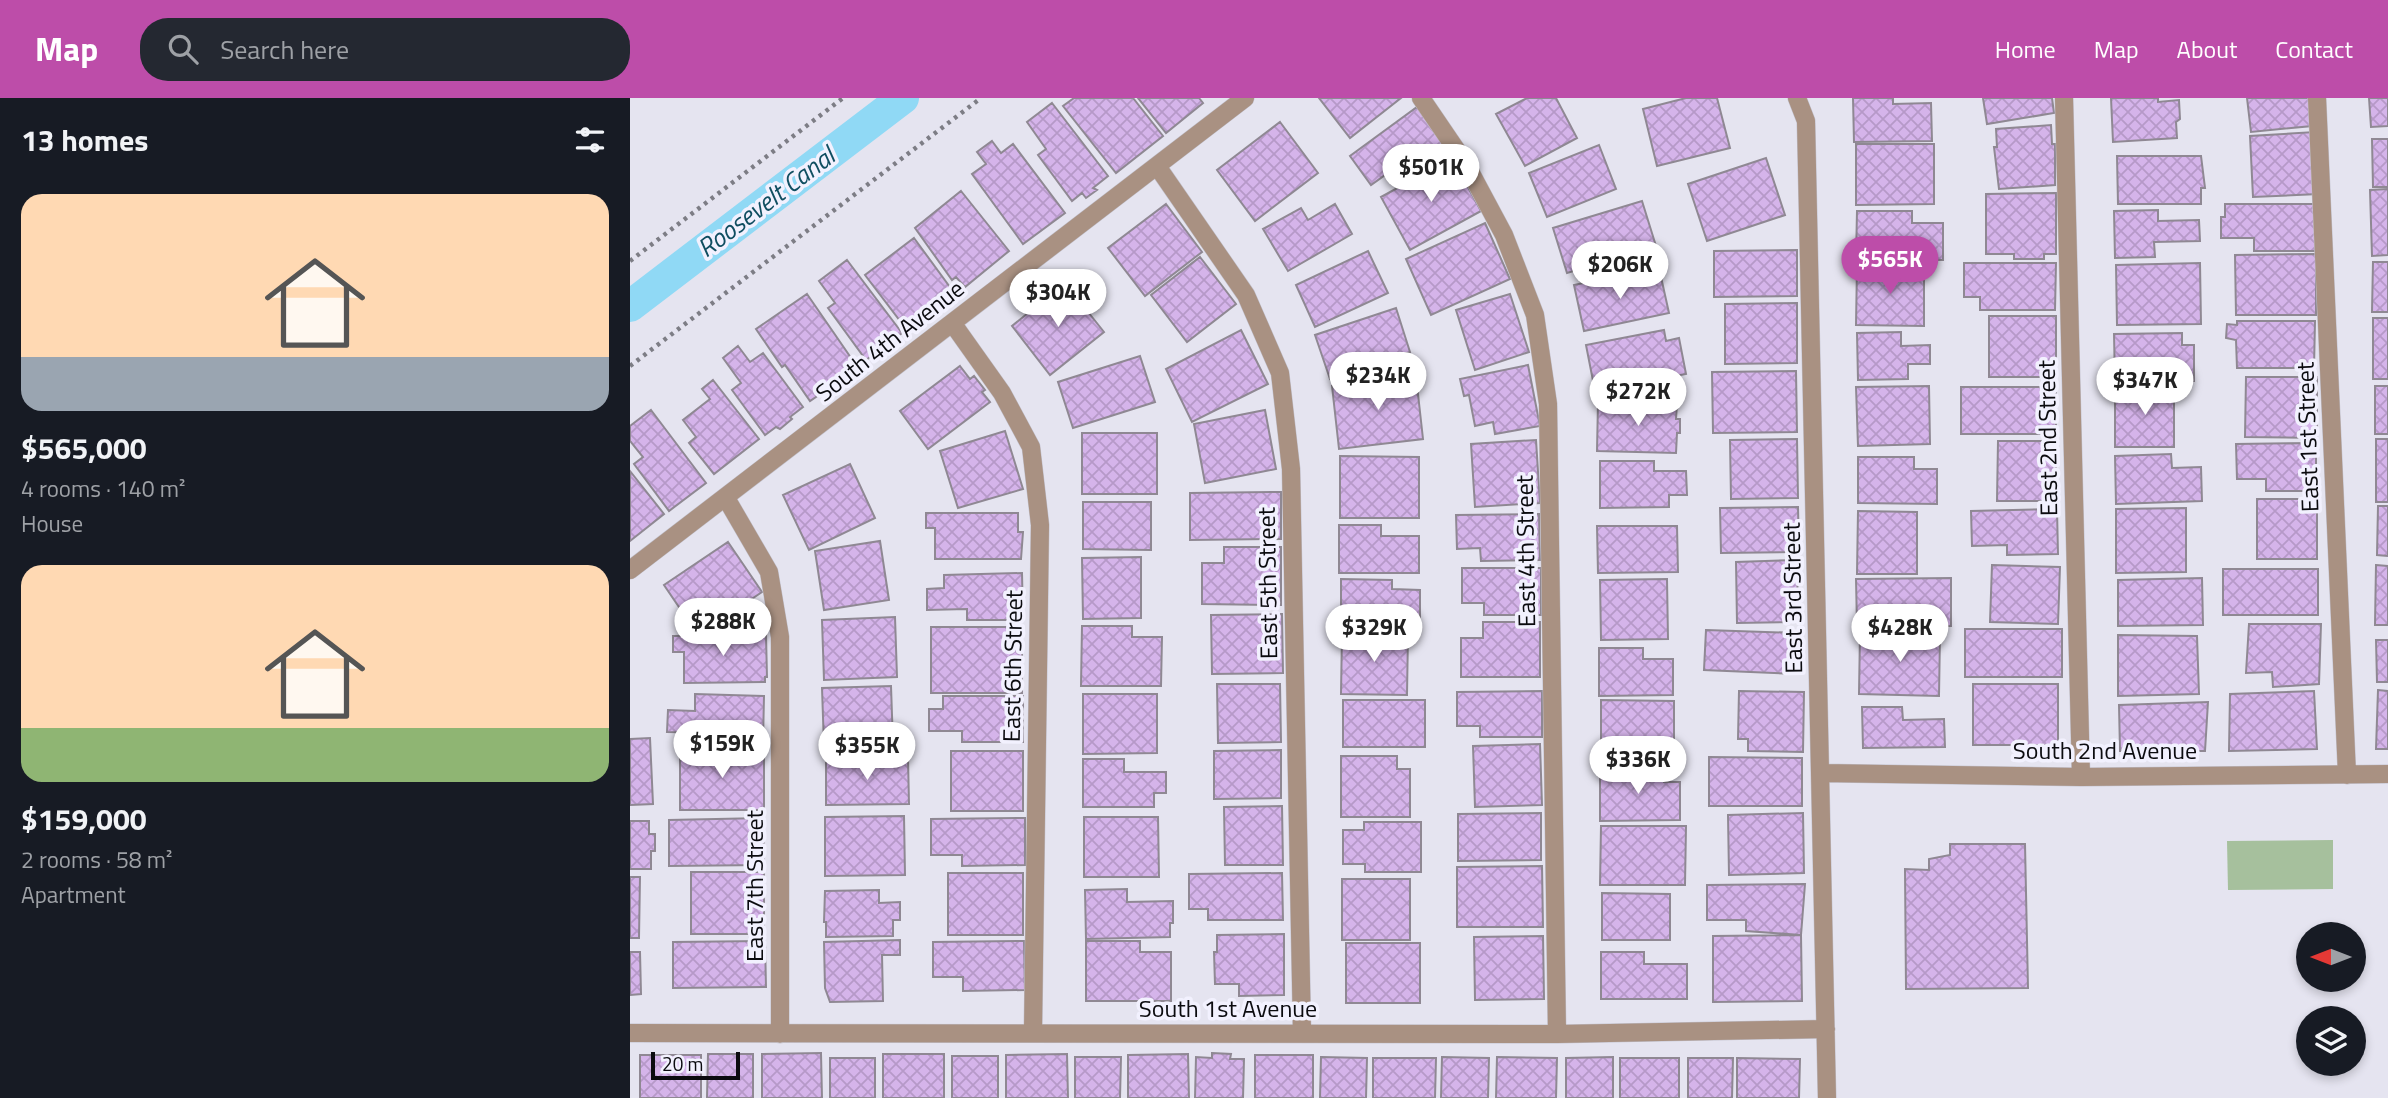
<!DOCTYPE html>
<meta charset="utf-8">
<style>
:root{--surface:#171b24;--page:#242831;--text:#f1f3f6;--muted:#9ea1a6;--accent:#bd4da9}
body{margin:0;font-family:"Titillium Web",sans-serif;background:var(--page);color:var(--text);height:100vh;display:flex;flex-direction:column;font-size:26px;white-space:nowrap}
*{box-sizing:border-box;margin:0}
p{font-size:23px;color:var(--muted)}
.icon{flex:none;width:38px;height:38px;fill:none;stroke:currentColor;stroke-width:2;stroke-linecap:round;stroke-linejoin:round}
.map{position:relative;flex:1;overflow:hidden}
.sheet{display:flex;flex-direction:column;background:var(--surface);width:630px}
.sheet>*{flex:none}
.needle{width:46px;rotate:270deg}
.fabs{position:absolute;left:1666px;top:824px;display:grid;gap:14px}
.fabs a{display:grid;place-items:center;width:70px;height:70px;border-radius:50%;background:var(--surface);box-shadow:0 4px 10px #0003;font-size:35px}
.scale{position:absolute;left:21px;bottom:18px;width:89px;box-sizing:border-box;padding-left:7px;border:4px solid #0b0b0f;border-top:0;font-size:19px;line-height:24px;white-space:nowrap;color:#0b0b0f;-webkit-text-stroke:5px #f2f1fe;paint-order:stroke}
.price{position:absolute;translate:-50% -60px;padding:0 16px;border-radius:24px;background:#fff;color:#222;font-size:23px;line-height:46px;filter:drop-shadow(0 2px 4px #0008)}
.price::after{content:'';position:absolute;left:50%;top:42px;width:21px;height:16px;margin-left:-10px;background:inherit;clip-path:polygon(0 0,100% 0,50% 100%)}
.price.active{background:var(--accent);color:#fff}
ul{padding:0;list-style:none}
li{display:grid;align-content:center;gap:14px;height:371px;padding:0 21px}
li span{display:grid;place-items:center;height:217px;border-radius:21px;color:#555}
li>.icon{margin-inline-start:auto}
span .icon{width:126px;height:126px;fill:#fffc;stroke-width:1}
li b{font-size:30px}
h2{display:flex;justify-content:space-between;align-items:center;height:84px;padding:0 21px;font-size:30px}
header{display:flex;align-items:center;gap:42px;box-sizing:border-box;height:98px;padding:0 35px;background:var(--accent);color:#fff}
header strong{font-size:33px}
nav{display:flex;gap:38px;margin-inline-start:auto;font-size:24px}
.search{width:490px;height:63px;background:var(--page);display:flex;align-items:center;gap:18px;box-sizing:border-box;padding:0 24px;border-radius:28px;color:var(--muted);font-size:26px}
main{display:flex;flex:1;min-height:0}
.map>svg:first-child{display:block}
</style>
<header>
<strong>Map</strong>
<div class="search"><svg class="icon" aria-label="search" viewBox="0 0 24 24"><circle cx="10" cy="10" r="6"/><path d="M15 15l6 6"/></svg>Search here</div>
<nav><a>Home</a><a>Map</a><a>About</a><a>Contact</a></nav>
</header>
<main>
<section class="sheet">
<h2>13 homes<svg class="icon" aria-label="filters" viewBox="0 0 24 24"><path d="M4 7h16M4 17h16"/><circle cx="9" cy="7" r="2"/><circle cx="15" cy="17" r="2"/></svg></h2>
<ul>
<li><span style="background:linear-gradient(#ffd9b3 75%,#9aa5b1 0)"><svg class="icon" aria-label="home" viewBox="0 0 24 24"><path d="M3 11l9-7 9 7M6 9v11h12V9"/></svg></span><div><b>$565,000</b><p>4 rooms · 140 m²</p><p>House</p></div></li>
<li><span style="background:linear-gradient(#ffd9b3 75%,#8fb573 0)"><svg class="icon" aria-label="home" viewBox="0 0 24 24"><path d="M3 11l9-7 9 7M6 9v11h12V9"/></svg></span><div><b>$159,000</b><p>2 rooms · 58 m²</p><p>Apartment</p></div></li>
</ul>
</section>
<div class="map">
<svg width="1758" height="1000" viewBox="0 0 1758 1000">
<defs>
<pattern id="building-cross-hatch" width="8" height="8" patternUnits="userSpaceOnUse" patternTransform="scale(1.75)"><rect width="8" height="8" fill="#d5b4ea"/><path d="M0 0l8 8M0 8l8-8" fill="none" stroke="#b699c8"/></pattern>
</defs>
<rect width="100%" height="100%" fill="#e5e4f0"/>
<path fill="#a6c09d" d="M1703,742V791L1598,792L1597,743Z"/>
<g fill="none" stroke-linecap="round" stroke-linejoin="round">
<path stroke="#90d9f5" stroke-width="32" d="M0,208L273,0"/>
</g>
<path fill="url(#building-cross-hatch)" stroke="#8f8893" stroke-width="2" d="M444,0H503L533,38L486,75L433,8Z
M508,0H569L573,5L536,35Z
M689,0H771L720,40Z
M897,0H926L947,40L895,68L866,16Z
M1056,0H1087L1100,50L1027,68L1013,11Z
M1223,0H1263V6L1301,5L1302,43L1224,44Z
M1353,0H1422L1424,15L1357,26Z
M1481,0H1528V4L1549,2L1550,21L1546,24L1547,40L1483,44Z
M1617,0H1680L1682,28L1621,34Z
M1739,0H1758V28L1741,29Z
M422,5L478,78L463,90L467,92L456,100L452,95L442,103L408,57L416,51L397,24Z
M787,9L814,47L770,78L765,70L741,87L720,58Z
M650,24L688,75L625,123L587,72Z
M1421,27L1422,46H1425V87L1369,91L1364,49H1367L1366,31Z
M1685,34L1688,96L1623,99L1620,38Z
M1742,41H1758V89H1743Z
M362,43L371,55L383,46L435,115L393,146L342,76L356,66L347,54Z
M1226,46H1304V106L1226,107Z
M969,47L986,91L917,119L899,75Z
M1487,58H1571L1575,90H1571V106H1488Z
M822,60L851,113L780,152L751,99Z
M1136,60L1155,117L1077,143L1058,86Z
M1758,91V157L1742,158L1740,92Z
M331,93L379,153L335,189L326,179L322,182L285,130Z
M1426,95V156H1414V161H1384V156H1356V96Z
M1012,103L1026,148L937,175L923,130Z
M536,106L572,154L515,198L478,150Z
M705,106L722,136L658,173L633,131L671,110L678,122Z
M1595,106H1685V153H1624V140H1591V119H1595Z
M1528,112V123L1569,122L1570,143L1524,144L1525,159L1485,160L1484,113Z
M1227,113H1282V125H1313V162L1226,161Z
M855,125L880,181L801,217L776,161Z
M284,140L325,196L277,232L235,177Z
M1167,152V198L1084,199V153Z
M738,153L758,195L685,229L666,187Z
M1686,156V217H1606L1605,157Z
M570,159L606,206L557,244L521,197Z
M217,162L272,235L236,262L198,210L205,205L189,183Z
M1743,164H1758V214H1742Z
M1334,165H1426L1425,212H1350V199H1334Z
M1570,165L1571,226L1487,227L1486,167Z
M1227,168L1294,169V228L1226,227Z
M1000,175L1002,185L1031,179L1039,215L954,233L944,187Z
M435,185L474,234L420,277L382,228Z
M177,196L228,270L180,303L155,267L152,269L126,231Z
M880,196L899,254L845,272L826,212Z
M1167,205V265L1095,266V206Z
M766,210L780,254L700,281L685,237Z
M1359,218H1426V279H1359Z
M1743,220H1758V281H1743Z
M1607,223H1685L1684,270H1607L1606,242L1596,240L1597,226L1607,227Z
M611,232L638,286L562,324L536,271Z
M1034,232L1036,243L1049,240L1056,276L965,293L956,247Z
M1271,234V248L1300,247V266H1278V281L1228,282L1227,235Z
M1552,235V247H1564V283L1485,284L1484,236Z
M108,248L120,264L133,255L173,309L160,319L162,321L150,331L146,329L135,337L102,292L111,285L93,260Z
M510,258L525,304L443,330L428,284Z
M898,267L910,328L865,336L863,324L845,328L839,297L834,298L830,281Z
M330,268L340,281L344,278L355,292L352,294L360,304L298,351L270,313Z
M1166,273L1167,334L1083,335L1082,274Z
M786,278L793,341L709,351L702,288Z
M1616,279H1687V340L1615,339Z
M83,282L129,341L84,376L59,345L66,339L53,322L80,301L72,291Z
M1299,288L1300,346L1228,348L1226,289Z
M1745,288H1758V336H1745Z
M1331,289H1426V336H1331Z
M1485,289H1544V349H1485Z
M968,304L1047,306L1046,321H1050V335H1047L1046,355L967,353Z
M21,312L76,385L39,413L4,366L13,359L0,343V328Z
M635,312L646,371L575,385L564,326Z
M375,333L393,391L328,410L310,353Z
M452,335H527V396H452Z
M1167,341L1168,400L1101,401L1100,342Z
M1746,341H1758V404H1746Z
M906,342L910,405L845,409L841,346Z
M1368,343H1426V403H1367Z
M1686,345V393H1636V381H1607L1606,346Z
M1541,356L1542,370L1571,369L1572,403L1486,406L1485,358Z
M710,358L789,359V420H710Z
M1228,359H1284V371H1307V406L1228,405Z
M970,363H1024V373H1056L1057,397H1039V409L970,410Z
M220,366L245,420L179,452L153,397Z
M0,373L34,416L0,443Z
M651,394V441L560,442V395Z
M1627,401H1687V461H1627Z
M453,404H521V452L453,451Z
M1748,408H1758V458L1747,457Z
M1168,409L1169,454L1091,455L1090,410Z
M1556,410V474L1486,475V411Z
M1427,411L1428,456L1377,457V447L1342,448L1341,413Z
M1228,413L1287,414V476H1227Z
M296,415H388V434H393L391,461H305V430H296Z
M909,416L910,462L851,463L850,450L827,451L826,417Z
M709,427H751V438H789V475H709Z
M967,428H1047L1048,474L968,475Z
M250,443L259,502L194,512L185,453Z
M98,444L132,494L68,537L34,487Z
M594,449H651V507L572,506V465H594Z
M511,459V520L453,521L452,460Z
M1167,462L1168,524L1107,525L1106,464Z
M1362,467L1430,469L1428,526L1360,524Z
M1746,467L1758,468V527H1745Z
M832,470H911V517H854V505H832Z
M1593,471H1688V517H1593Z
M392,475L393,522H337V511L297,512V491L314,490V477Z
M1321,480V528L1227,529L1226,481Z
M1572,480L1573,527L1488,528V482Z
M711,481L762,482V491L790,492V529L711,528Z
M1037,481L1038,541L971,542L970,482Z
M652,516L653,575L582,576L581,517Z
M265,519L267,579L194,582L192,522Z
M853,524H910V579H831V540H853Z
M1619,526H1691L1689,586L1643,589L1642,574L1616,575Z
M452,528H502V539H532L531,588H451Z
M301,529H392V595H301Z
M1335,531H1432V579H1335Z
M1076,532L1169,535L1167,576L1074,572Z
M712,535L778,536L777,597L711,596Z
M1230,535L1310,537L1309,598L1229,596Z
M136,537L137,579H135V584L54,585V554H43V538Z
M1488,537L1567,538L1569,596L1488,598Z
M1746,542H1758V584H1747Z
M969,550H1013V561H1043V597L969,598Z
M587,586H650L651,644L588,645Z
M1343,586H1428V647H1343Z
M261,588L263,646L194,648L192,590Z
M1748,592L1758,593V651H1746Z
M912,593V639H850V628H827V594Z
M1109,593L1174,594L1173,654L1118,653V641H1108Z
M1684,593L1687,651L1599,653L1600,596Z
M65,596L134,598L133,644L93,643V635L37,634L38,612L65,613Z
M453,596H527V655L453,656Z
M313,598H393V644H332V633H299V611H313Z
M713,602H795V649H713Z
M971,602L1044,603V663H971Z
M1578,604L1575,653H1490L1489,607Z
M1232,609H1272L1273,622L1314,621L1315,649L1233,650Z
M20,640L23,706L0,707V641Z
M910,646L912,707L845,709L843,648Z
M50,651H134V712H50Z
M651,652V700L584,701V653Z
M321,653H393V713H321Z
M711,658H767V671H780V719H711Z
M1079,659L1172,660V708H1079Z
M278,660L279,706L196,707V661Z
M453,661H494V674H536V695H524V709H453Z
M970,672H1034V684H1050V722L970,723Z
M652,708L653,767H595L594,709Z
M911,715V762L828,763V716Z
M1173,715L1174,775L1099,777L1098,717Z
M274,718L275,777L195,778V719Z
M454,719H528L529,779H454Z
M133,720L134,767L39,768V722Z
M395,720V767L332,768V757H301V721Z
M0,723H19V736H25V753H21V771H0Z
M734,724H791V774H735V766H713V732H734Z
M971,728H1056L1055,787H970Z
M1320,746H1395L1398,890L1276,891L1275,771L1299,772V761L1320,757Z
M912,768L913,829H827V769Z
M61,774H134V836H61Z
M318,775H393V837H318Z
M652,775L653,822H578V811H559V776Z
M0,779H10L9,840H0Z
M712,781H780V842H712Z
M1175,786L1171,837L1116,833V822H1077V787Z
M497,791V804L543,803V825H540V839L456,841L455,792Z
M249,792V805L270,804V822H263V838L196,839V824H194L195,793Z
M972,795L1040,796V842H972Z
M654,836V897L609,898V886H585L584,854H587V837Z
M1171,837L1172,903L1083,904V838Z
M913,838L914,901L845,902L844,839Z
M270,842V857H252L253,903L200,904L195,890L194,844Z
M135,843L136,889L43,890V844Z
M394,843L395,892L333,893V879H303V844Z
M456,843H510V854H541V903H456Z
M716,845H790V905H716Z
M0,854H10L11,896L0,897Z
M971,854H1014V866H1057V901H971Z
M191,955L192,1000H132V956Z
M582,955L601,956L600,961H614L613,1000H565L566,959L582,960Z
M78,956H123V1000H77Z
M253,956H314V1000H253Z
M437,956L438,1000H376V957Z
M558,956L559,1000H498V957Z
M10,957H71V1000H10Z
M625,957H683V1000H625Z
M322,958H368V1000H322Z
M445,959H491L490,1000H445Z
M691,959L737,960L736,1000H690Z
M812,959L859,960L858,1000H811Z
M867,959L927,960L926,1000H866Z
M983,959V1000H936V960Z
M200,960H245V1000H200Z
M743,960H806L805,1000H743Z
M990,960H1049V1000H990Z
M1058,960H1103L1102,1000H1058Z
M1107,960L1170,961L1169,1000H1107Z"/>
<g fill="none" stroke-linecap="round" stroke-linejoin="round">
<defs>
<path id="lane" d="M791,0L836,66L874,137L905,217L918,306L927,936
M1167,0L1176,23L1197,1000
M1434,0L1451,679
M1687,0L1717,677
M527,68L616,197L650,275L661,371L672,936
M323,226L372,295L401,349L410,427L403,933
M96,400L139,474L150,539V936
M0,472L615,0
M1191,675L1451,679L1758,676
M0,935L927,936L1196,931"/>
</defs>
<use href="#lane" stroke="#c2c1cc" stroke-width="19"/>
<path stroke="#7d7d85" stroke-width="4.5" stroke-dasharray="3.5 5" stroke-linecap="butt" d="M0,163L213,0
M0,268L351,0"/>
<use href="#lane" stroke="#a99182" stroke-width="18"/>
</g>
<g text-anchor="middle" stroke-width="7" stroke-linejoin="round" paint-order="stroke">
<g font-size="24" fill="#0b0b0f" stroke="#f2f1fe">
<text transform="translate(260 243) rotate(-38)" y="8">South 4th Avenue</text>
<text transform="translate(1678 339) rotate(-92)" y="8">East 1st Street</text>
<text transform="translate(1418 340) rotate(-91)" y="8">East 2nd Street</text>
<text transform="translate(896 453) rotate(-91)" y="8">East 4th Street</text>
<text transform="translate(638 485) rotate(-91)" y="8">East 5th Street</text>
<text transform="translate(1163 500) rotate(-91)" y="8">East 3rd Street</text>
<text transform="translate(383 568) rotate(-89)" y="8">East 6th Street</text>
<text x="1475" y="661">South 2nd Avenue</text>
<text transform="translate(125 788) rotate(-90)" y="8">East 7th Street</text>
<text x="598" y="919">South 1st Avenue</text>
</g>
<g font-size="26" font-style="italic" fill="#104e61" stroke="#f2f1fe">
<text transform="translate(136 104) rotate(-37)" y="9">Roosevelt Canal</text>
</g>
</g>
</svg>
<div class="fabs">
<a><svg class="needle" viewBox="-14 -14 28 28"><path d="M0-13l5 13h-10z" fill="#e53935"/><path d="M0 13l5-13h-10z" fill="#9ea1a6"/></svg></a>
<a><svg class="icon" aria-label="layers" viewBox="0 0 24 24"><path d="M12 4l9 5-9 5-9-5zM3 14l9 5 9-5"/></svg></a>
</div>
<div class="scale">20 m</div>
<b class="price" style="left:801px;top:106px">$501K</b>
<b class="price active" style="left:1260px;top:198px">$565K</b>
<b class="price" style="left:990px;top:203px">$206K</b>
<b class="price" style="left:428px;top:231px">$304K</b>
<b class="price" style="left:748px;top:314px">$234K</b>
<b class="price" style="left:1515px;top:319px">$347K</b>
<b class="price" style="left:1008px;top:330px">$272K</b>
<b class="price" style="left:93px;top:560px">$288K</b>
<b class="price" style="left:744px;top:566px">$329K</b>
<b class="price" style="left:1270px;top:566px">$428K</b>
<b class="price" style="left:92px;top:682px">$159K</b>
<b class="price" style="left:237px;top:684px">$355K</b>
<b class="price" style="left:1008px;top:698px">$336K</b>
</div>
</main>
